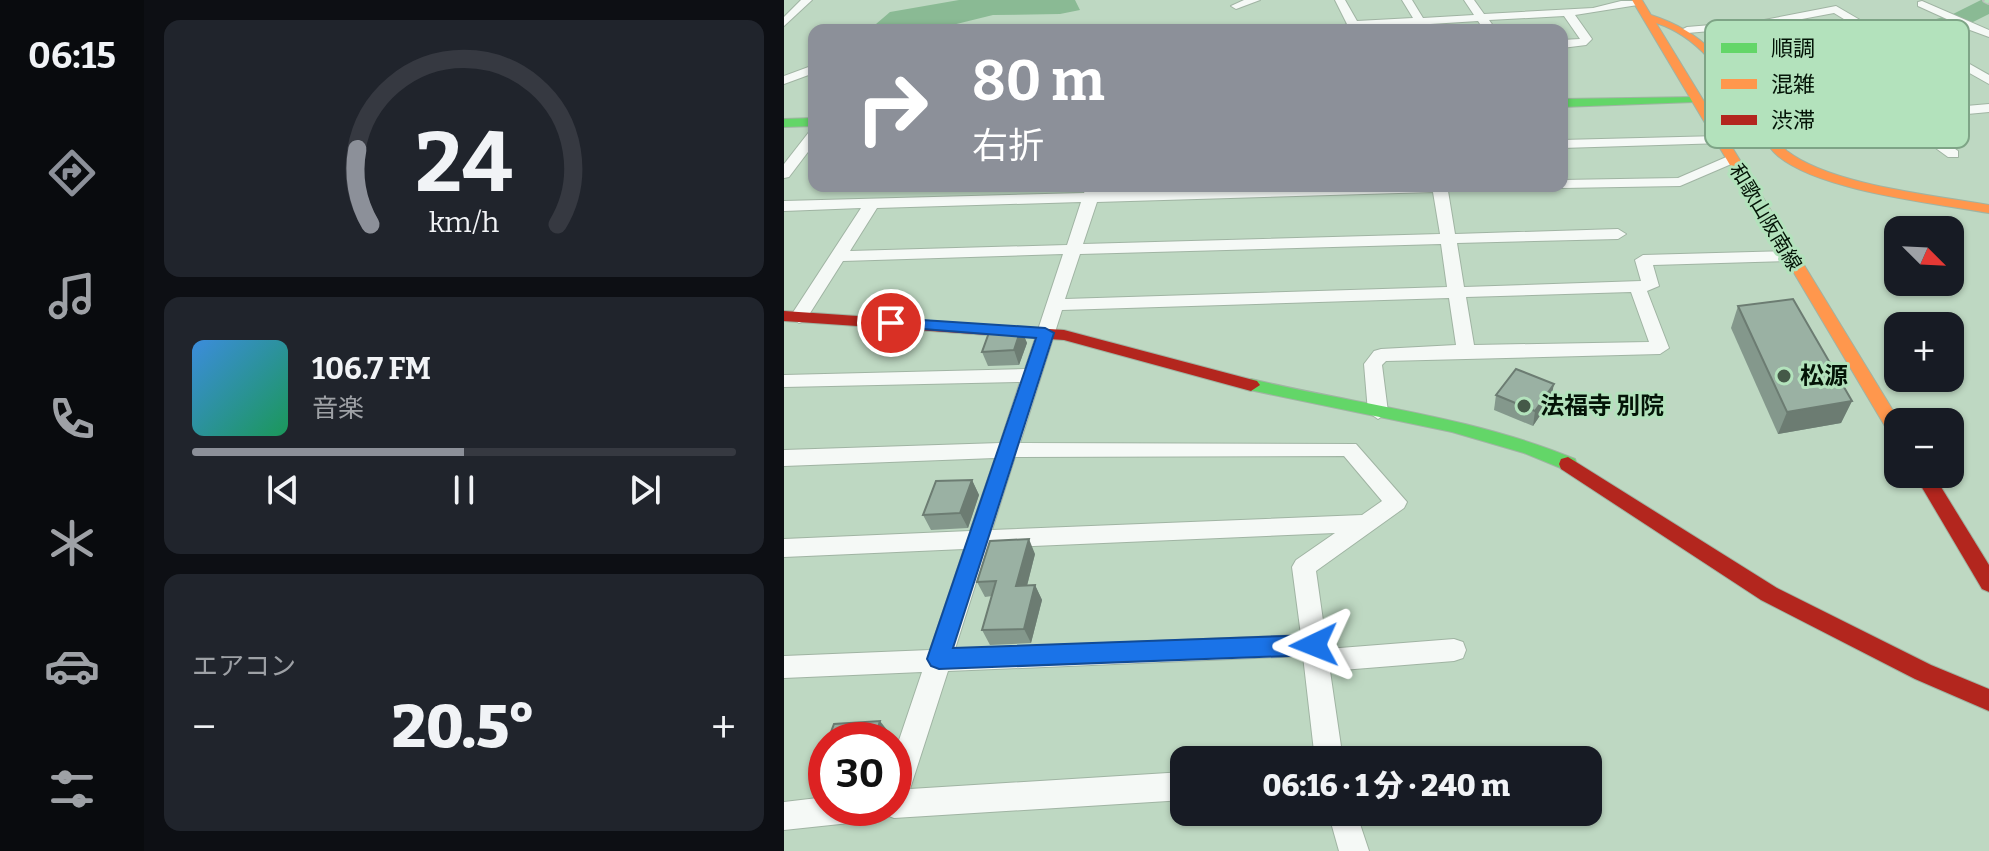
<!DOCTYPE html>
<html lang="ja">
<meta charset="utf-8">
<style>
:root{--surface:#171b24;--page:#20242c;--text:#f1f3f6;--muted:#9ea1a6;--line:#363941;--accent:#8c9099}
body{margin:0;font-family:Bitter,"Noto Sans JP",serif;background:var(--page);color:var(--text);height:100vh;display:flex;flex-direction:column;font-size:30px;white-space:nowrap}
*{box-sizing:border-box;margin:0}
p{font-size:26px;color:var(--muted)}
.icon{flex:none;width:44px;height:44px;fill:none;stroke:currentColor;stroke-width:2;stroke-linecap:round;stroke-linejoin:round}
.map{position:relative;flex:1;overflow:hidden}
.side{display:flex;flex-direction:column;gap:20px;padding:20px;background:#0d0f14;width:640px}
.side>*{flex:none}
.guide{position:absolute;left:24px;top:24px;width:760px;height:168px;border-radius:16px;box-shadow:0 2px 6px #0004;background:#8c9099;color:#fff;overflow:hidden}
.needle{width:52px;rotate:114deg}
.buttons{position:absolute;left:1100px;top:216px;display:grid;gap:16px}
.buttons a{display:grid;place-items:center;width:80px;height:80px;border-radius:16px;background:var(--surface);box-shadow:0 2px 6px #0004;font-size:40px}
.speed{position:absolute;left:24px;top:722px;display:flex;gap:16px;font-size:40px;font-weight:700;text-align:center}
.speed>*{display:grid;place-content:center;width:104px;height:104px;border-radius:50%;background:var(--surface);box-shadow:0 2px 6px #0004;line-height:1}
.speed .limit{border:12px solid #d22;background:#fff;color:#111}
.pin{position:absolute;display:grid;place-items:center;width:68px;height:68px;color:#fff;margin:-34px;border:4px solid #fff;border-radius:50%;box-shadow:0 2px 8px #0007}
.me{position:absolute;width:88px;margin:-44px;rotate:268deg;stroke-linejoin:round;filter:drop-shadow(0 0 6px #0008)}
.turn{display:flex;align-items:center;gap:28px;height:168px;padding:0 32px;font-size:36px}
.turn .icon{width:104px;height:104px;stroke-width:2.5}
.turn b{display:block;font-size:56px;line-height:68px}
.big{font-size:60px;font-weight:800;line-height:1.1}
.side .tile{flex:1;display:flex;flex-direction:column;justify-content:center;gap:12px;min-width:0;padding:0 28px;border-radius:16px;background:var(--page)}
.side .dial{align-items:center;gap:0}
.dial svg{height:208px;overflow:visible;fill:none;stroke:var(--line);stroke-width:7;stroke-linecap:round;text-anchor:middle}
.dial text{fill:var(--text);stroke:none}
.song{display:flex;align-items:center;gap:24px}
.cover{width:96px;height:96px;border-radius:12px;background:linear-gradient(135deg,hsl(210 70% 55%),hsl(150 70% 35%))}
.played{height:8px;border-radius:4px;background:linear-gradient(90deg,var(--accent) 50%,var(--line) 50%)}
.keys{display:flex;justify-content:space-around;direction:ltr}
.heat{display:flex;justify-content:space-between;align-items:center;font-size:44px;direction:ltr}
.trip{position:absolute;left:386px;top:746px;width:432px;height:80px;border-radius:16px;background:var(--surface);box-shadow:0 2px 6px #0004;font-weight:800;line-height:80px;text-align:center}
main{display:flex;flex:1;min-height:0}
.tabs{display:flex;flex-direction:column;width:144px;justify-content:space-around;align-items:center;background:#090b0e;color:var(--muted)}
.tabs .icon{width:56px;height:56px}
.tabs .selected{color:var(--accent)}
.tabs b{font-size:36px;color:var(--text)}
.map>svg:first-child{display:block}
.water{fill:#8aba94}
.lines{fill:none;stroke-linecap:round;stroke-linejoin:round}
.river{fill:#8aba94;fill-rule:evenodd}
.street-casing{stroke:#a0b4a3;stroke-width:2}
.fast-casing{stroke:#a0b4a3;stroke-width:2}
.slow-casing{stroke:#a0b4a3;stroke-width:2}
.jam-casing{stroke:#a0b4a3;stroke-width:2}
.street{fill:#f5f9f6;fill-rule:evenodd}
.fast{fill:#63d668;fill-rule:evenodd}
.slow{fill:#ff974d;fill-rule:evenodd}
.jam{fill:#b3261e;fill-rule:evenodd}
.rail-casing{stroke:#bbc1bb;stroke-width:6}
.rail{stroke:#b3e2bc;stroke-width:4;stroke-dasharray:11;stroke-linecap:butt}
.wall{fill:#84988c}
.shaded-wall{fill:#6c7c72}
.building{fill:#9ab1a3;stroke:#6c7c72;stroke-width:2}
.route{fill:#1a73e8;stroke:#114b97;stroke-width:2}
.poi-dot{fill:#455948;stroke:#b3e2bc;stroke-width:3}
.labels{text-anchor:middle;dominant-baseline:central;stroke-width:6;stroke-linejoin:round;paint-order:stroke}
.far-street-label{font-size:20px;fill:#041407;stroke:#b3e2bc}
.poi-label{font-size:24px;font-weight:bold;fill:#041407;stroke:#b3e2bc;text-anchor:start}
.key{fill:#b3e2bc;stroke:#7ea486;stroke-width:2}
.key-label{font-size:22px;fill:#041407}
</style>
<main>
<nav class="tabs">
<b>06:15</b>
<svg class="icon selected" aria-label="directions" viewBox="0 0 24 24"><path d="M12 3l9 9-9 9-9-9zM9 14v-3h6M13 9l2 2-2 2"/></svg>
<svg class="icon" aria-label="music" viewBox="0 0 24 24"><path d="M9 18V5l10-2v13"/><circle cx="6" cy="18" r="3"/><circle cx="16" cy="16" r="3"/></svg>
<svg class="icon" aria-label="phone" viewBox="0 0 24 24"><path d="M5 4h4l2 5-3 2q2 4 5 5l2-3 5 2v4C11 20 4 13 5 4z"/></svg>
<svg class="icon" aria-label="climate" viewBox="0 0 24 24"><path d="M12 3v18M4 7l16 10M4 17L20 7"/></svg>
<svg class="icon" aria-label="car" viewBox="0 0 24 24"><path d="M5 17H2v-5l4-1 3-4h7l3 4 3 1v5h-3M9 17h6M6 11h13"/><circle cx="7" cy="17" r="2"/><circle cx="17" cy="17" r="2"/></svg>
<svg class="icon" aria-label="filters" viewBox="0 0 24 24"><path d="M4 7h16M4 17h16"/><circle cx="9" cy="7" r="2"/><circle cx="15" cy="17" r="2"/></svg>
</nav>
<section class="side">
<div class="tile dial"><svg viewBox="0 0 100 80">
<path d="M14 69A42 42 0 1 1 86 69"/>
<path d="M14 69A42 42 0 0 1 9 40" stroke="#8c9099"/>
<text x="50" y="56" font-size="32" font-weight="700">24</text>
<text x="50" y="72" font-size="11">km/h</text>
</svg></div>
<div class="tile">
<div class="song"><i class="cover"></i><div><b>106.7 FM</b><p>音楽</p></div></div>
<div class="played"></div>
<div class="keys"><svg class="icon" aria-label="previous" viewBox="0 0 24 24"><path d="M18 5L8 12l10 7zM5 5v14"/></svg><svg class="icon" aria-label="pause" viewBox="0 0 24 24"><path d="M8 5v14M16 5v14"/></svg><svg class="icon" aria-label="next" viewBox="0 0 24 24"><path d="M6 5l10 7-10 7zM19 5v14"/></svg></div>
</div>
<div class="tile"><p>エアコン</p>
<div class="heat"><a>−</a><b class="big">20.5°</b><a>+</a></div>
</div>
</section>
<div class="map">
<svg width="1205" height="851" viewBox="0 0 1205 851">
<rect width="100%" height="100%" fill="#bed8c2"/>
<!-- water -->
<polygon class="water" points="175,0 291,0 296,10 276,14 209,15 148,30 85,30 106,12"/>
<g class="lines">
<!-- river -->
<path class="river" d="M1197,0H1205V14L1185,24L1073,58L1046,73L998,81L985,91L961,99L974,118C965,131 958,137 942,133L938,127L945,117L931,96L935,90L967,79L982,68L1031,61L1055,48L1169,14Z"/>
<defs>
<g id="street">
<polygon points="17,0 28,0 0,26 0,17"/>
<polygon points="460,0 476,0 452,9 447,6"/>
<polygon points="551,0 561,0 573,21 629,18 618,0 628,0 639,18 690,15 680,0 690,0 700,14 809,8 837,1 855,1 860,4 791,15 808,39 802,45 778,48 778,40 796,39 780,16 705,20 712,30 700,30 694,21 551,30 563,24"/>
<polygon points="1138,1 1205,30 1205,37 1186,30 1145,41 1205,75 1205,84 1134,44 1087,57 1159,108 1205,104 1205,112 1129,119 1174,151 1174,157 1164,157 1113,120 1074,118 975,129 975,123 980,122 1074,110 1144,110 1072,56 1176,25 1134,6 1134,2"/>
<polygon points="1052,6 1076,20 1076,24 1068,24 1050,13 975,27 903,33 897,30 903,27 975,21"/>
<polygon points="265,26 270,30 247,30 249,28"/>
<polygon points="1003,38 1028,38 1034,42 1028,46 1005,46 984,57 933,64 927,60 933,56 981,50"/>
<polygon points="30,65 30,73 0,84 0,76"/>
<polygon points="30,131 30,144 5,177 0,178 0,164 25,132"/>
<polygon points="935,136 942,140 940,143 778,148 778,140"/>
<polygon points="947,155 954,159 952,162 896,186 778,188 772,186 778,186 778,180 894,178"/>
<path d="M303,186H317L315,192L538,186H700L693,190L664,191L671,234L834,229L842,234L834,239L673,243L680,287L857,281L851,260L859,255L1006,251L1014,256L1006,261L869,265L875,286L863,291L885,348L876,354L602,361L598,365L604,412L594,419L584,412L580,364L590,351L597,349L672,345L665,298L278,310L236,443L572,444L623,502L620,508L532,571L543,649L670,639L679,642L682,650L679,658L670,661L546,671L559,760H531L519,656L164,671L126,789L400,772V800L110,818L100,814L98,808H110V755L138,672L0,678V656L146,650L180,549L0,557V539L186,531L211,458L0,466V450L216,443L236,382L0,387V375L241,369L279,254L59,261L21,321L15,323L6,317L77,208L0,211V201L300,193ZM649,192L656,234L299,244L313,202ZM297,202L283,245L66,251L93,208ZM657,244L663,287L281,299L296,254ZM847,292L865,342L690,345L682,297ZM560,456L598,501L578,515L208,530L231,457ZM551,533L512,560L508,567L517,635L171,649L203,548Z"/>
<polygon points="42,797 42,808 89,808 85,818 75,822 0,830 0,802"/>
<polygon points="544,812 572,812 585,851 555,851"/>
</g>
<g id="fast">
<polygon points="914,97 914,101 910,102 778,107 778,99"/>
<polygon points="30,118 30,126 0,127 0,119"/>
<path d="M467,379C576,405 687,416 791,459L793,464L791,469L784,471L740,453L668,432L461,389L458,385L461,381Z"/>
</g>
<path id="slow" d="M848,0H858L867,15C923,33 943,65 974,111C983,124 991,141 1003,151C1047,185 1149,195 1205,205V213C1149,203 1036,191 994,156C984,148 979,136 972,126C945,85 922,39 872,23L1116,422H1114V439L1108,438Z"/>
<g id="jam">
<polygon points="0,311 280,330 473,381 476,385 467,391 280,340 0,321"/>
<polygon points="784,457 993,588 1147,665 1205,689 1205,711 1131,679 977,600 777,469 775,464 777,459"/>
<polygon points="1130,474 1149,474 1205,565 1205,592 1198,589"/>
</g>
</defs>
<!-- street casing -->
<use href="#street" class="street-casing"/>
<!-- fast casing -->
<use href="#fast" class="fast-casing"/>
<!-- slow casing -->
<use href="#slow" class="slow-casing"/>
<!-- jam casing -->
<use href="#jam" class="jam-casing"/>
<!-- street -->
<use href="#street" class="street"/>
<!-- fast -->
<use href="#fast" class="fast"/>
<!-- slow -->
<use href="#slow" class="slow"/>
<!-- jam -->
<use href="#jam" class="jam"/>
<defs>
<polyline id="rail" points="1201,0 1205,2"/>
</defs>
<!-- rail casing -->
<use href="#rail" class="rail-casing"/>
<!-- rail -->
<use href="#rail" class="rail"/>
</g>
<!-- wall -->
<g class="wall">
<polygon points="954,306 1068,401 1057,423 994,434 947,328"/>
<polygon points="237,329 243,343 235,365 204,366 198,352"/>
<polygon points="712,395 767,399 749,426 710,410"/>
<polygon points="188,480 195,495 184,528 147,530 139,515"/>
<polygon points="251,554 243,586 251,585 258,600 247,643 206,645 198,630 208,596 201,597 193,582"/>
<polygon points="42,745 42,794 41,794 28,781"/>
</g>
<!-- shaded-wall -->
<g class="shaded-wall">
<polygon points="237,329 243,343 235,365 230,350"/>
<polygon points="770,384 767,399 749,426 751,411"/>
<polygon points="1068,401 1057,423 994,434 1003,412"/>
<polygon points="188,480 195,495 184,528 176,513"/>
<polygon points="245,539 251,554 239,601 232,586"/>
<polygon points="251,585 258,600 247,643 240,629"/>
<polygon points="96,721 107,735 105,740 90,740"/>
</g>
<!-- building -->
<g class="building">
<polygon points="1009,299 1068,401 1003,412 954,306"/>
<polygon points="207,327 237,329 230,350 198,352"/>
<polygon points="732,369 770,384 751,411 712,395"/>
<polygon points="188,480 176,513 139,515 152,481"/>
<polygon points="245,539 232,586 251,585 240,629 198,630 212,581 193,582 206,541"/>
<polygon points="96,721 90,740 44,740 50,724"/>
<polygon points="42,745 42,780 28,781"/>
</g>
<!-- route -->
<polygon class="route" points="107,318 261,328 270,333 169,648 530,635 538,638 542,645 538,652 530,655 155,669 147,666 143,659 252,338 101,326 101,319"/>
<!-- markers -->
<g class="poi-dot">
<circle cx="1000" cy="376" r="8"/>
<circle cx="740" cy="406" r="8"/>
</g>
<g class="labels">
<!-- far-street labels -->
<g class="far-street-label">
<text transform="translate(982 217) rotate(59)">和歌山阪南線</text>
</g>
<!-- poi labels -->
<g class="poi-label">
<text x="1016" y="376">松源</text>
<text x="756" y="406">法福寺 別院</text>
</g>
</g>
<!-- legend -->
<rect x="921" y="20" width="264" height="128" rx="12" class="key"/>
<rect x="937" y="43" width="36" height="10" fill="#63d668"/>
<rect x="937" y="79" width="36" height="10" fill="#ff974d"/>
<rect x="937" y="115" width="36" height="10" fill="#b3261e"/>
<g class="key-label">
<text x="987" y="56">順調</text>
<text x="987" y="92">混雑</text>
<text x="987" y="128">渋滞</text>
</g>
</svg>
<div class="buttons">
<a><svg class="needle" viewBox="-14 -14 28 28"><path d="M0-13l5 13h-10z" fill="#e53935"/><path d="M0 13l5-13h-10z" fill="#9ea1a6"/></svg></a>
<a>+</a>
<a>−</a>
</div>
<div class="speed"><div class="limit">30</div></div>
<div class="pin" style="left:107px;top:323px;background:#d93025"><svg class="icon" aria-label="arrive" viewBox="0 0 24 24"><path d="M6 21V4h12l-3 4 3 4H6"/></svg></div>
<svg class="me" style="left:530px;top:645px" viewBox="-20 -20 40 40"><path d="M0-17L14 15 0 8-14 15z" fill="#1a73e8" stroke="#fff" stroke-width="4"/></svg>
<div class="trip">06:16 · 1 分 · 240 m</div>
<div class="guide">
<div class="turn"><svg class="icon" aria-label="right" viewBox="0 0 24 24"><path d="M7 20v-9h11M14 6l5 5-5 5"/></svg><div><b>80 m</b>右折</div></div>
</div>
</div>
</main>
